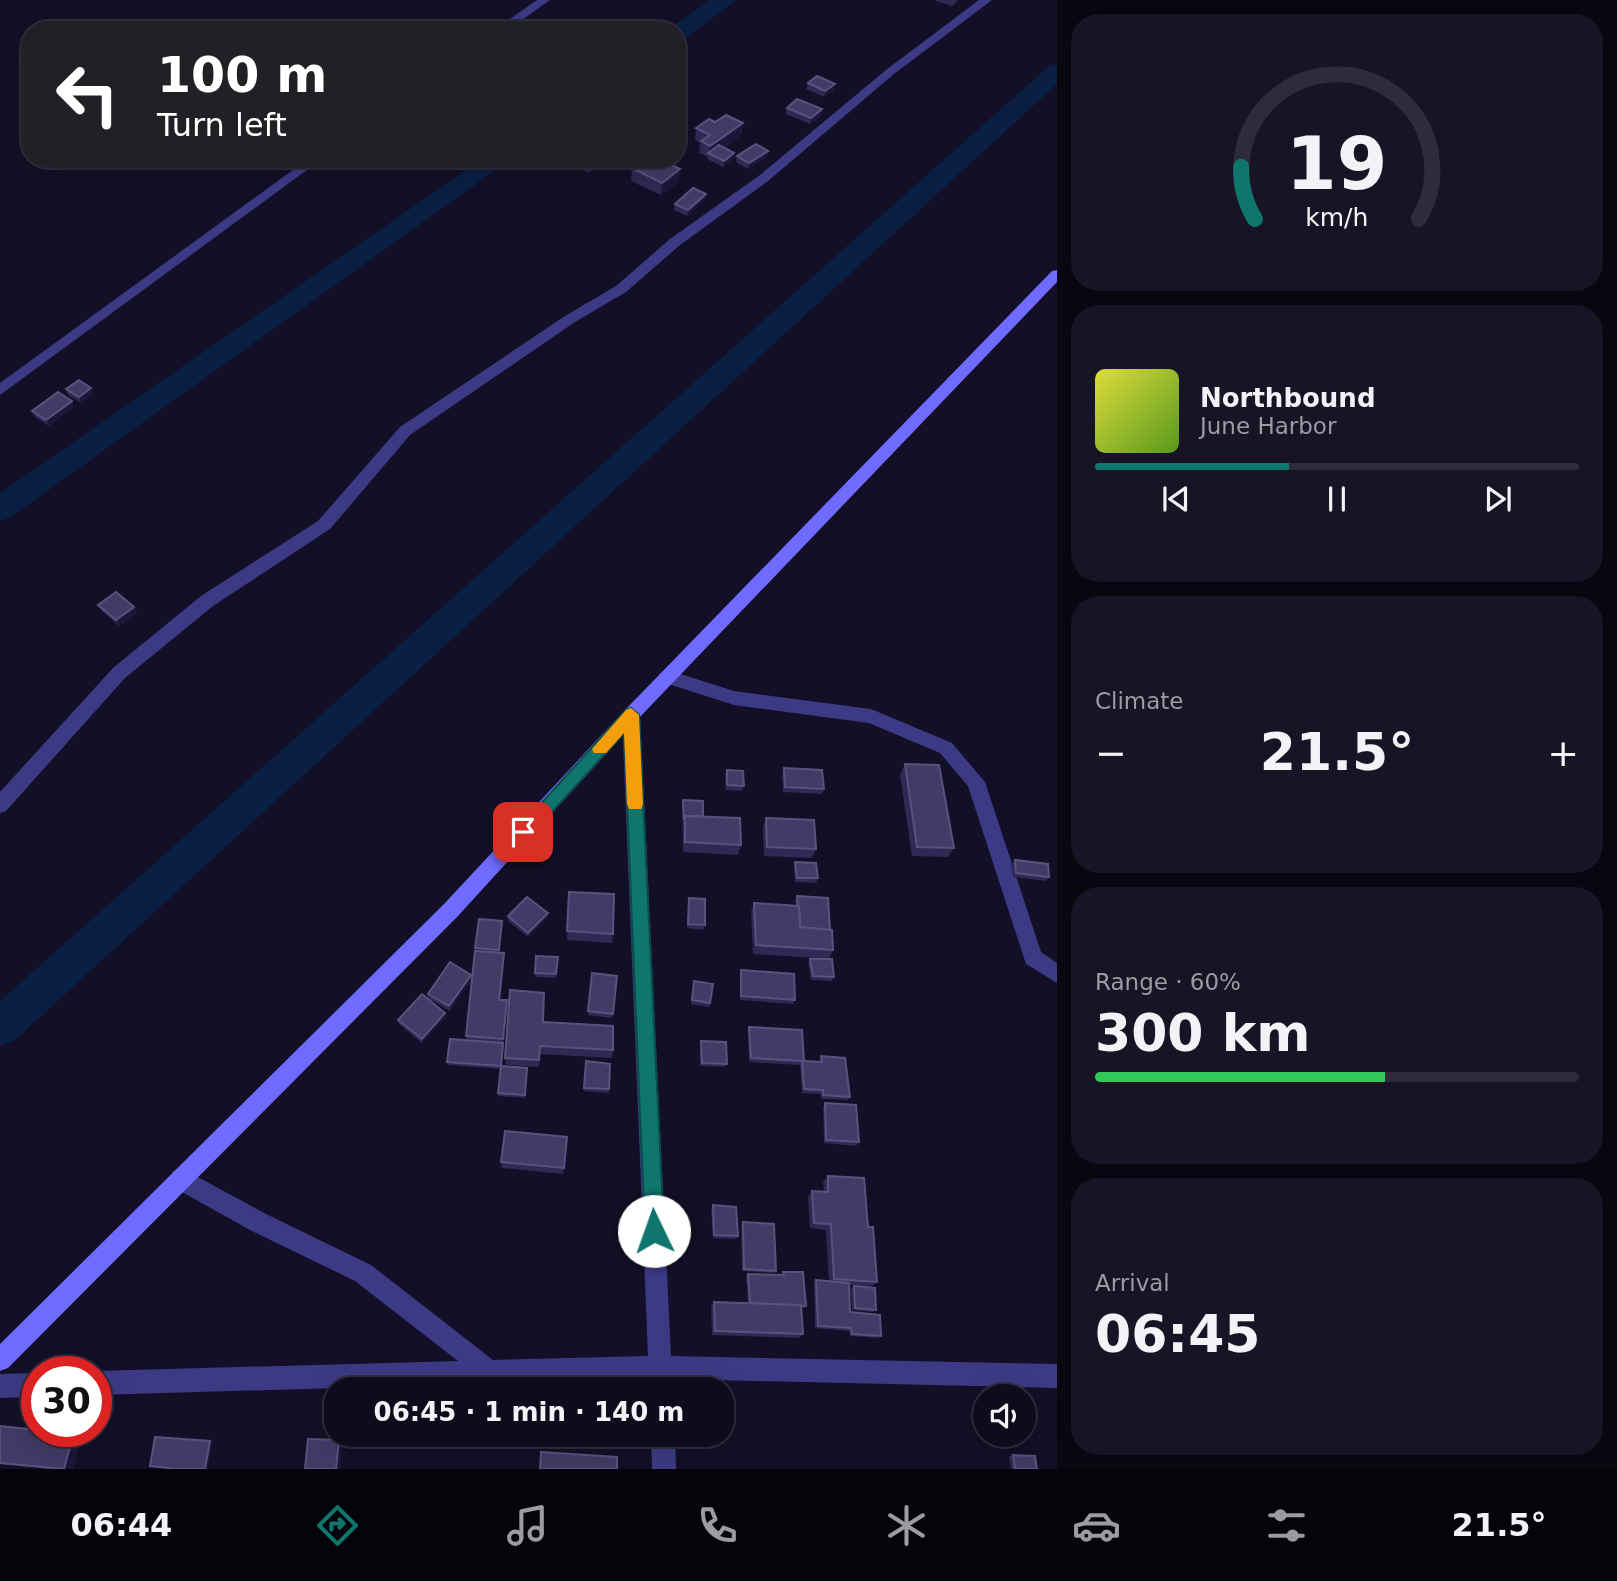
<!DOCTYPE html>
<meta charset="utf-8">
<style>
:root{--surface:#0e0b1c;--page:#171425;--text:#f1f3f6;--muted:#9b9ba3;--line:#2e2b3b;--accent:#0f766e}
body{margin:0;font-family:"DejaVu Sans",sans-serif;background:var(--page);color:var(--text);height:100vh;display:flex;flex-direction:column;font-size:26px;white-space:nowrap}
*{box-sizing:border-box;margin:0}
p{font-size:23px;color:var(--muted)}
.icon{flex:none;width:38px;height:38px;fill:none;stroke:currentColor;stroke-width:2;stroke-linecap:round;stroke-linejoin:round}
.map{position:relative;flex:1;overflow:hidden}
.drawer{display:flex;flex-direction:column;gap:14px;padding:14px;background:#08060f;width:560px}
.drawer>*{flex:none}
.hud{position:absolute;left:21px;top:21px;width:665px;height:147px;border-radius:28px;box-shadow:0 7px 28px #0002,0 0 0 2px var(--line);background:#202124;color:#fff;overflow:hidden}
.tools{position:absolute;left:973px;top:1384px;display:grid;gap:14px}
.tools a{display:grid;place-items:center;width:63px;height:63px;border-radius:50%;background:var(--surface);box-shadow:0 7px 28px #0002,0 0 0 2px var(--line);font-size:35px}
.speed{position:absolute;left:21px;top:1356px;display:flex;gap:14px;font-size:35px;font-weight:700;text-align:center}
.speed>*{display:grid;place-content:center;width:91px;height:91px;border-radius:50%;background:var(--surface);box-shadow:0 7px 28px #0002,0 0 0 2px var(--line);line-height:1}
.speed .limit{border:10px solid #d22;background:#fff;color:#111}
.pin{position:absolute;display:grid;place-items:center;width:60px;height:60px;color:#fff;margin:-30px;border-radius:14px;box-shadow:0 4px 10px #0006}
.me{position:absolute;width:77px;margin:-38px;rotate:357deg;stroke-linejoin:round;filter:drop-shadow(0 0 5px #0008)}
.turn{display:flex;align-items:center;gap:24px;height:147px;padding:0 21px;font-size:32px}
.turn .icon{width:91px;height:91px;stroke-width:2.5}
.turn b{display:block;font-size:49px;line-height:60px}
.big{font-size:52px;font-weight:700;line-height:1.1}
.drawer .card{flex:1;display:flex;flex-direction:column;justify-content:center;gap:10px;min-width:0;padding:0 24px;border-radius:28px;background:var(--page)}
.drawer .dial{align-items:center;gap:0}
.dial svg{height:182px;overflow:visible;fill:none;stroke:var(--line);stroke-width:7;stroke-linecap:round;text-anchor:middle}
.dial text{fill:var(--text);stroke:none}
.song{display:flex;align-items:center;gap:21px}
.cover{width:84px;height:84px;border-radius:10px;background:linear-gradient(135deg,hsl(60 70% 55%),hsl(90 70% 35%))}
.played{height:7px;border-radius:4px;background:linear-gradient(90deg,var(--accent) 40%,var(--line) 40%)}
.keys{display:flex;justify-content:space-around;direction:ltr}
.heat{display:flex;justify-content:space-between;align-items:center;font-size:38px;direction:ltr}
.charge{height:10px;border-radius:5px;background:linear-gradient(90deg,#34c759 60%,var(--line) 0)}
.trip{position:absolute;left:324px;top:1377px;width:410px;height:70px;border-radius:28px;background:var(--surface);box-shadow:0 7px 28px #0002,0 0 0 2px var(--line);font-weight:700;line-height:70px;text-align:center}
.tab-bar{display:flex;height:112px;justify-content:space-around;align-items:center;background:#06040b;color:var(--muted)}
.tab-bar .icon{width:49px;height:49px}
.tab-bar .active{color:var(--accent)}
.tab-bar b{font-size:32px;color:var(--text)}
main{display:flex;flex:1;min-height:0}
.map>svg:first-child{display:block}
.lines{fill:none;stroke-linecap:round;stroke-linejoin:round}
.canal{fill:#0a1f44;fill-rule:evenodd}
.street{fill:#3d3a85;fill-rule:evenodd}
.secondary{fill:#6f6bff;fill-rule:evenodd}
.wall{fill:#312854}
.shaded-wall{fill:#1d163a}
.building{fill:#433a66;stroke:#5a527e;stroke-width:2}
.route{fill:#0f766e;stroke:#0a4d48;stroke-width:2}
.slow{fill:#f59e0b}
</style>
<main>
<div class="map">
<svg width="1057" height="1469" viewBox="0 0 1057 1469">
<rect width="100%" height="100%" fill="#130f26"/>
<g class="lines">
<!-- canal -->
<g class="canal">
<polygon points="710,0 736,0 685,39 677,41 677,30 669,29"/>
<polygon points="1057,64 1057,84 14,1041 0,1046 0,1001 1049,66"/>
<polygon points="482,159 511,159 11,517 0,521 0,493"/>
</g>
<!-- street -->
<g class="street">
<polygon points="537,0 550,0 508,30 494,30"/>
<polygon points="979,0 992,0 894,74 768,181 680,245 626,292 575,322 410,435 330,529 213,606 125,678 6,811 0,813 0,792 113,668 201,596 318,521 400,427 565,316 616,286 670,239 760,175 886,70"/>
<polygon points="308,159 322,159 0,395 0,383"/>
<polygon points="668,670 734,691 871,709 952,743 985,782 1041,952 1057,963 1057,983 1026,964 968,786 940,753 869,723 734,705 662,682 659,677 662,672"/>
<polygon points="631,708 637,710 640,715 671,1356 1057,1364 1057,1388 672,1379 673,1390 649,1390 649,1379 96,1395 96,1371 458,1361 355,1281 250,1230 173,1187 170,1179 173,1171 181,1168 266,1214 371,1265 493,1360 648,1356 622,715 625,710"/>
<polygon points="37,1373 37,1397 0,1398 0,1374"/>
<polygon points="651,1435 675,1435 676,1469 652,1469"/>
</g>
<!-- secondary -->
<polygon class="secondary" points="1057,270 1057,282 637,720 458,916 8,1368 0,1371 0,1344 444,904 625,710 1052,271"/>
</g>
<!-- wall -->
<g class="wall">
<polygon points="936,0 958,0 952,6 936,1"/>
<polygon points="808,83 834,90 824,97 806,89"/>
<polygon points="787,108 822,109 821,116 810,124 786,114"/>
<polygon points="715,122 743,123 741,135 724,148 734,153 733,159 723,167 707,159 708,157 699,153 700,143 695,140 696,128"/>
<polygon points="768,151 767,157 748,169 736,162 737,156"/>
<polygon points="573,159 605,159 589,173 572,165"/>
<polygon points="632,168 680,169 678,182 661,195 631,181"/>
<polygon points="706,194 705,200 687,216 674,210 675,204"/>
<polygon points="66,389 94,394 81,403 68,395"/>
<polygon points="74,407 49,426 35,417 32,411"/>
<polygon points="98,605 134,607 137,613 119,626 101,610"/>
<polygon points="905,764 954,848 948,857 912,856 900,775"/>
<polygon points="784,768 824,789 822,794 783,792 782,773"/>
<polygon points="727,770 744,786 742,791 726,790 725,775"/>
<polygon points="683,800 741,845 738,855 683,852 682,806"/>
<polygon points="766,818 816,849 812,858 764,856 763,828"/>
<polygon points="1015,860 1049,877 1046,881 1013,877 1011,864"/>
<polygon points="795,862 818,878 816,883 795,882 794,867"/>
<polygon points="569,892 613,934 612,943 567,940"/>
<polygon points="797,896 830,930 833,950 829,959 753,954 751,912 754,903 796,906 795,901"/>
<polygon points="689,898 705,925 703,930 687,928"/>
<polygon points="508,916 547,918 528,937 508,921"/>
<polygon points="502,921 499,953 504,953 504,962 500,1000 507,1008 502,1066 527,1068 525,1098 498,1096 501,1069 448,1065 447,1062 466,1040 466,1036 475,948"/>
<polygon points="536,956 558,957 556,978 535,977"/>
<polygon points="810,959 834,977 832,981 811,980 808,963"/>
<polygon points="741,970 795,1000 793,1004 740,1000 740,974"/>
<polygon points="592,973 617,976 612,1018 588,1015"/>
<polygon points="471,975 472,979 450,1011 428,998 428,994"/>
<polygon points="694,981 710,1003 709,1007 691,1004"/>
<polygon points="445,1013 446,1017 422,1043 399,1024 398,1020"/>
<polygon points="543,1022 613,1050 612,1058 540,1054 539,1067 506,1065 505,1058"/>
<polygon points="749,1027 804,1061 819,1062 821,1056 850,1097 848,1100 821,1099 821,1094 802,1093 800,1065 749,1062 748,1031"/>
<polygon points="701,1041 727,1064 725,1067 700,1066 700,1045"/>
<polygon points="586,1061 609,1089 609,1093 584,1091"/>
<polygon points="825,1103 859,1142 856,1146 824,1143 823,1107"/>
<polygon points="567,1137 563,1174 502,1168 501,1162"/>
<polygon points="828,1176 868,1227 877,1282 872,1286 849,1285 850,1312 881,1336 878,1338 850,1336 849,1331 815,1328 814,1283 816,1280 829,1281 826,1230 810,1228 808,1197 812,1191 824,1192 823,1182"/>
<polygon points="713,1205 738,1236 736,1239 713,1238 711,1208"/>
<polygon points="743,1222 776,1271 774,1273 742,1271 741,1225"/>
<polygon points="783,1272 806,1306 804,1308 801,1308 803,1334 799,1338 712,1335 711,1306 714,1302 748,1303 746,1276 748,1274 781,1275"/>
<polygon points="854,1286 876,1310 873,1312 852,1310 851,1288"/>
<polygon points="0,1426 81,1437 73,1469 49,1469 0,1464"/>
<polygon points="540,1435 611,1446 610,1449 540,1448"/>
<polygon points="1013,1455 1037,1469 1011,1469 1009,1456"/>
</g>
<!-- shaded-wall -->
<g class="shaded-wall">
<polygon points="835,84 834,90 824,97 825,91"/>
<polygon points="822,109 821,116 810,124 811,118"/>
<polygon points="743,123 741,135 713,155 709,153 710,146"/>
<polygon points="768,151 767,157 748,169 749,163"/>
<polygon points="734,153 733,159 723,167 724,161"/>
<polygon points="598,159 605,159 605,160 589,173 589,166"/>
<polygon points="680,169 678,182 661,195 662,183"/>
<polygon points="706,194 705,200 687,216 688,210"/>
<polygon points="91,388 94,394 81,403 79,397"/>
<polygon points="72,401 74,407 49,426 46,420"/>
<polygon points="134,607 137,613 119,626 116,620"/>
<polygon points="548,913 547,918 528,937 528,933"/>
<polygon points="504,953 504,962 500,1008 499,1000"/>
<polygon points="471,975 472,979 450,1011 449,1006"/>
<polygon points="507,1000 507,1008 502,1069 503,1039"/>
<polygon points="445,1013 446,1017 422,1043 422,1039"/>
<polygon points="73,1435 81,1437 73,1469 64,1469"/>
<polygon points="339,1440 342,1442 340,1469 336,1469"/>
<polygon points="210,1441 212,1442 208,1469 205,1469"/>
</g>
<!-- building -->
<g class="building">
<polygon points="817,76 835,84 825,91 808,83"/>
<polygon points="797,99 822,109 811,118 787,108"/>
<polygon points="726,115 743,123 710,146 701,141 710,135 696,128 709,119 715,122"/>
<polygon points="756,144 768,151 749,163 737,156"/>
<polygon points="719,145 734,153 724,161 708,153"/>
<polygon points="574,159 598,159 589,166"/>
<polygon points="644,159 659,159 680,169 662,183 632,168"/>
<polygon points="693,188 706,194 688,210 675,204"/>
<polygon points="79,380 91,388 79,397 66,389"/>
<polygon points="58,392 72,401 46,420 32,411"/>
<polygon points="116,592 134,607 116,620 98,605"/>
<polygon points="905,764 939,765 954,848 917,847"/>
<polygon points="784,768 822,770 824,789 785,787"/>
<polygon points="727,770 743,771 744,786 727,785"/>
<polygon points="683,800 703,801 703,816 685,816 684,820"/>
<polygon points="685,816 740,818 741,845 685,842"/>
<polygon points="766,818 814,820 816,849 767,847"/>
<polygon points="1015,860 1048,864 1049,877 1016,873"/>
<polygon points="795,862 816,863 818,878 797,878"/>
<polygon points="569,892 614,894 613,934 567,931"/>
<polygon points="797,896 828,898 830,930 800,927 799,906 798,906"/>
<polygon points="527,897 548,913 528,933 508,916"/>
<polygon points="689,898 705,899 705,925 688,924"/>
<polygon points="754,903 799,906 800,927 832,930 833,950 756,945"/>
<polygon points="479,919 502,921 499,950 475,948"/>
<polygon points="475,951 504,953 499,1000 507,1000 503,1039 466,1036"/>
<polygon points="536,956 558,957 556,974 535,973"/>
<polygon points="810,959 832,959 834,977 813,976"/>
<polygon points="450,962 471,975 449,1006 428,994"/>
<polygon points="741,970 794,974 795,1000 741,996"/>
<polygon points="592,973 617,976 613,1014 588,1011"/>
<polygon points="694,981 713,984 710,1003 692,1000"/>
<polygon points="510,990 544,993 543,1022 613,1026 613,1050 540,1046 539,1060 505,1058"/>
<polygon points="422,994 445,1013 422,1039 398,1020"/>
<polygon points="749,1027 802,1030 804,1061 822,1062 821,1056 845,1058 850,1097 823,1095 823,1090 804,1089 802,1061 751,1058"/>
<polygon points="450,1039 503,1043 501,1066 447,1062"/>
<polygon points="701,1041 726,1042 727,1064 702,1063"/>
<polygon points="586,1061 610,1064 609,1089 584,1088"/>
<polygon points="501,1066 527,1068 525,1095 498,1093"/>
<polygon points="825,1103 856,1105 859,1142 826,1140"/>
<polygon points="505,1131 567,1137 564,1168 501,1162"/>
<polygon points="828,1176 864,1178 868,1227 873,1227 877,1282 834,1279 831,1224 814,1223 812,1191 828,1192"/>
<polygon points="713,1205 736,1207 738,1236 714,1235"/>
<polygon points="743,1222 774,1224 776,1271 744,1269"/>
<polygon points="783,1272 803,1272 806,1306 750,1303 748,1274 784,1275"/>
<polygon points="816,1280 849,1283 850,1312 880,1315 881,1336 852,1334 851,1328 818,1326"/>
<polygon points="854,1286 875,1288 876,1310 855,1308"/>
<polygon points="714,1302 801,1305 803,1334 715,1331"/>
<polygon points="0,1426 37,1430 37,1432 73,1435 64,1469 0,1463"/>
<rect x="540" y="1435" width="71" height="11"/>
<polygon points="155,1437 210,1441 205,1469 169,1469 169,1468 150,1466"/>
<polygon points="308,1439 339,1440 336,1469 305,1469"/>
<polygon points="541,1452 617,1457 617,1469 540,1469"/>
<polygon points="1013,1455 1035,1456 1037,1469 1015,1469"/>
</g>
<!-- route -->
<polygon class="route" points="631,708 639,715 664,1231 662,1238 654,1241 647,1238 645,1231 624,733 529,837 523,839 517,837 515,832 626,710"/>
<!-- slow -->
<polygon class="slow" points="631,708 639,715 643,804 641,809 629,809 627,804 624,733 606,753 594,753 592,749 626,710"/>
</svg>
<div class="tools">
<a><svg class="icon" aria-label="sound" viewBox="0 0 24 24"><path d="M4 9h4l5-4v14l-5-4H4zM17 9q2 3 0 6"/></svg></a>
</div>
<div class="speed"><div class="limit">30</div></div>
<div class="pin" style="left:523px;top:832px;background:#d93025"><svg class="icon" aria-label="arrive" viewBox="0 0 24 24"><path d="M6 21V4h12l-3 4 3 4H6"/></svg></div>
<svg class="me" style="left:654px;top:1231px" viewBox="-20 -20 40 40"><circle r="19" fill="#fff"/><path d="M0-13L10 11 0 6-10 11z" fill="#0f766e"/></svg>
<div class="trip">06:45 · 1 min · 140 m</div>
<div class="hud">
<div class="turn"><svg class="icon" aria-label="left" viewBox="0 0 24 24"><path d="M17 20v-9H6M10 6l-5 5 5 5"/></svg><div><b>100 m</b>Turn left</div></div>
</div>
</div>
<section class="drawer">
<div class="card dial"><svg viewBox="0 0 100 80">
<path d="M14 69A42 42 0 1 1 86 69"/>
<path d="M14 69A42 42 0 0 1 8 46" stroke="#0f766e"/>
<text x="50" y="56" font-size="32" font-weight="700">19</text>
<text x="50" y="72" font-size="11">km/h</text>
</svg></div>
<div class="card">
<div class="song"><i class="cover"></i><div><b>Northbound</b><p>June Harbor</p></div></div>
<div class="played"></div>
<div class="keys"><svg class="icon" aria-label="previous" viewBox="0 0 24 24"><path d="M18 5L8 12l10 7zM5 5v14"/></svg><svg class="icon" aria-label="pause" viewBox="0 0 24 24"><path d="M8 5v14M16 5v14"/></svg><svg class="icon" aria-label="next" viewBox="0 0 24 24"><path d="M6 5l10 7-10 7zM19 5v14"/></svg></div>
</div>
<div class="card"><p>Climate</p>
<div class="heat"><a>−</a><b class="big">21.5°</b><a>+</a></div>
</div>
<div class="card"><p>Range · 60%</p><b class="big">300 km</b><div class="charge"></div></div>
<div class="card"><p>Arrival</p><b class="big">06:45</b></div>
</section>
</main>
<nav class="tab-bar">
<b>06:44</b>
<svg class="icon active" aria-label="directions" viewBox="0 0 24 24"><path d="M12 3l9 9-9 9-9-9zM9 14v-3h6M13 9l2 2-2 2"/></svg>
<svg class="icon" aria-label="music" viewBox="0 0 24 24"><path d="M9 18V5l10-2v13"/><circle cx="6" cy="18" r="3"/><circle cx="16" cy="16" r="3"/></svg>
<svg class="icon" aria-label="phone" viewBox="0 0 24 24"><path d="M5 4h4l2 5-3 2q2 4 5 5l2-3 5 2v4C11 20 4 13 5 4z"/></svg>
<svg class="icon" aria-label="climate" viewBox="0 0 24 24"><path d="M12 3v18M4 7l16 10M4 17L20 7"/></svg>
<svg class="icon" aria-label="car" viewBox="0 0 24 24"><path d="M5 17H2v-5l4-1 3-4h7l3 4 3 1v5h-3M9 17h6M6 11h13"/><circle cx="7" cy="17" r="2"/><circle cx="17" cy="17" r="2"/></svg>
<svg class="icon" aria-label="filters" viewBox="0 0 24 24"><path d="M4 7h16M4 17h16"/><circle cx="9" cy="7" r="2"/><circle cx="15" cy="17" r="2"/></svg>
<b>21.5°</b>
</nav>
